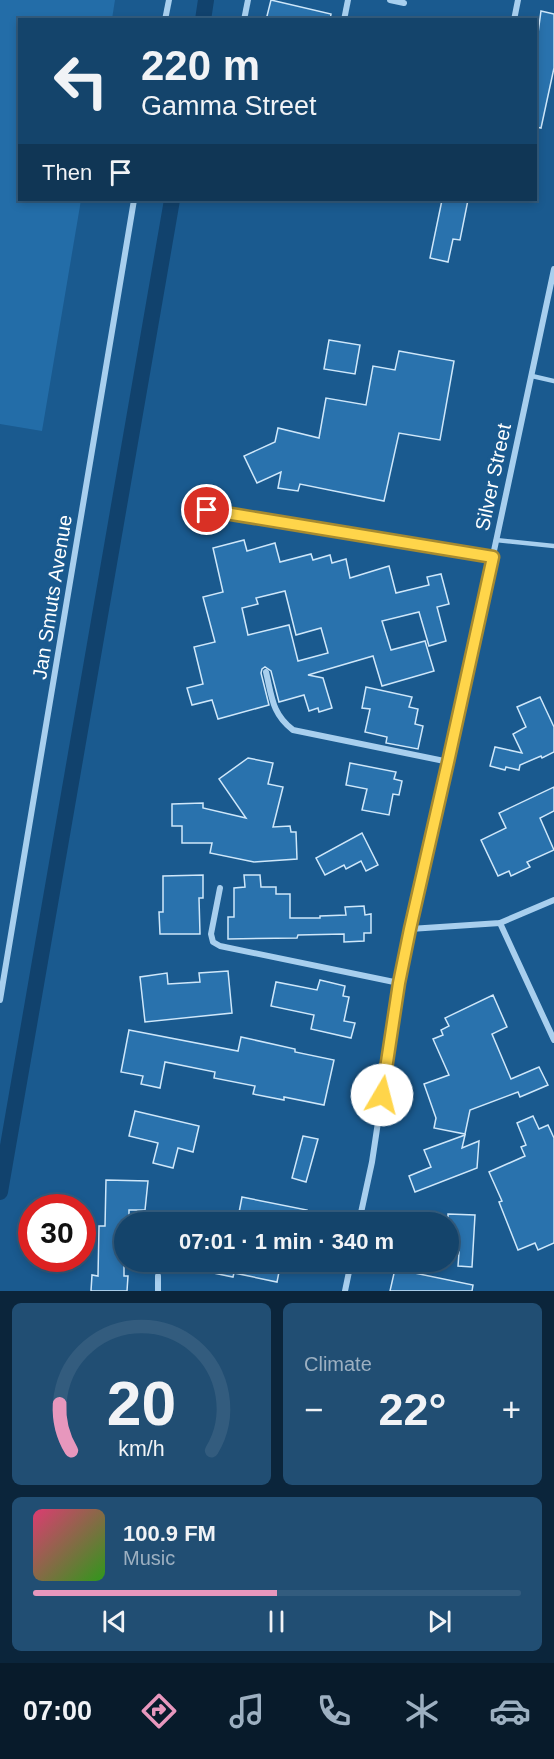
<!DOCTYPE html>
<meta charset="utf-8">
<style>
:root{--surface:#14446b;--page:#214e73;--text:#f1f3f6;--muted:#9db0c1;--line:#335c7e;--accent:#e797bd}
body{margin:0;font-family:Arial,sans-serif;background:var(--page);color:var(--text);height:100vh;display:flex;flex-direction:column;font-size:22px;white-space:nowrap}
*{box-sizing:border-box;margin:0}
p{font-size:20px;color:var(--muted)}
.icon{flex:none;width:33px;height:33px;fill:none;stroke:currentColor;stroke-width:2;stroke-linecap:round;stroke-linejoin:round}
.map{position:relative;height:1291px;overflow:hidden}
.details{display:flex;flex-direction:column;gap:12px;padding:12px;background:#0b253b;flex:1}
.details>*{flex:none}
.hud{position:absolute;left:18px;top:18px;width:519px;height:183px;border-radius:0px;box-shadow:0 3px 9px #0003,0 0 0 2px var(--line);background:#14446b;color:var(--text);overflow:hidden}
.speed{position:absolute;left:18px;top:1194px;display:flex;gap:12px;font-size:30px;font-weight:700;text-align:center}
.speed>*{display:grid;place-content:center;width:78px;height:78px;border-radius:50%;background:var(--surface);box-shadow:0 3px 9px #0003,0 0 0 2px var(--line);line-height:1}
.speed .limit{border:9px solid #d22;background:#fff;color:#111}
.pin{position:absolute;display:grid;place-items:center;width:51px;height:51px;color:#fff;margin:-26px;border:3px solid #fff;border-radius:50%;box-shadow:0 2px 6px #0007}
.me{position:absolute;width:66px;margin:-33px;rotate:8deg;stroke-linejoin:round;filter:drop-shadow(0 0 4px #0008)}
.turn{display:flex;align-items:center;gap:21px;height:126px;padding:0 24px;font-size:27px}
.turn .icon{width:78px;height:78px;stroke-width:2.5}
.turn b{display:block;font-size:42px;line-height:51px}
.then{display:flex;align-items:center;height:57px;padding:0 24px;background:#0003;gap:12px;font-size:22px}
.big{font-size:45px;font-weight:700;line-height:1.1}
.details .card{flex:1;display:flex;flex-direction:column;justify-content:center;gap:9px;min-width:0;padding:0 21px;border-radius:9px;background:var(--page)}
.details .dial{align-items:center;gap:0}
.dial svg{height:156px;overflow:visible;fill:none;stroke:var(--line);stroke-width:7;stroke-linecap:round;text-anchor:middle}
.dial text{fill:var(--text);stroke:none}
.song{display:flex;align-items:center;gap:18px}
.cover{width:72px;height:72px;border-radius:9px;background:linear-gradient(135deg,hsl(340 70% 55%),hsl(110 70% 35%))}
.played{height:6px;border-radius:3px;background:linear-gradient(90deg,var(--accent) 50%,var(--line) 50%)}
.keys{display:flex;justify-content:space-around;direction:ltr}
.heat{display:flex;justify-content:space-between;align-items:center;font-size:33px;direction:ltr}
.details .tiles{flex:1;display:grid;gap:12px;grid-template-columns:1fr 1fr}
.card:last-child{grid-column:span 2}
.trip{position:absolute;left:114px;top:1212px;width:345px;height:60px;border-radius:30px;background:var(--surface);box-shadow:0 3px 9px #0003,0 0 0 2px var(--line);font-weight:700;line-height:60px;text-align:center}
.tabs{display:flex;height:96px;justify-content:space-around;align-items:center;background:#081b2b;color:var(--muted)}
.tabs .icon{width:42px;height:42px}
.tabs .active{color:var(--accent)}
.tabs b{font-size:27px;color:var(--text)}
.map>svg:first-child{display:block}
.green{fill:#236da8}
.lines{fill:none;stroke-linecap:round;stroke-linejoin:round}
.canal{stroke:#11426d;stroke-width:16}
.building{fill:#2972ad;stroke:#cee7fa;stroke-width:1.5;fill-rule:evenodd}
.lane{stroke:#a8cfee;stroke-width:4.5}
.street{stroke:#a8cfee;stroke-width:6}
.route-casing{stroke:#a68a30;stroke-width:15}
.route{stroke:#ffd54a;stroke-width:10}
.labels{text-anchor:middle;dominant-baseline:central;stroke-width:6;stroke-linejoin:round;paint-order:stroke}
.street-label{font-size:20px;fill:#fff;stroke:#1a5a8f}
</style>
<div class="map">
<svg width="554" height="1291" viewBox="0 0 554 1291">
<rect width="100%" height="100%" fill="#1a5a8f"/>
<!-- green -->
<polygon class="green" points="0,0 115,0 112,19 20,20 20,200 81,200 42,431 0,424"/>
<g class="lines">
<!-- canal -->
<g class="canal">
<polyline points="203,20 206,0"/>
<polyline points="0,1192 172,200"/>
</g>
</g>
<!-- building -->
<g class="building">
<polygon points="271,0 331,14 330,20 266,20"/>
<polygon points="541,11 554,14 554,68 541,128 536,127 536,48"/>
<polygon points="442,200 468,200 460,240 453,239 448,262 430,258"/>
<polygon points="329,340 360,345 355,374 324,369"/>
<polygon points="399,351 454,361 440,440 399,433 384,501 300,484 298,491 278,488 281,472 257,483 244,456 275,442 278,428 319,438 326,398 366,405 373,366 395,370"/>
<path d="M244,540L247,551L275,543L280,562L311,554L313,560L330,555L332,563L346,559L350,578L389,566L396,593L429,585L427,577L441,574L449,604L437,607L446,641L429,646L419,612L382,621L391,650L425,641L434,671L382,686L373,656L308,675L323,678L332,708L319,712L318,708L309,711L304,695L279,702L271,671L265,667L262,669L261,673L269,705L218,719L212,700L192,705L187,688L203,684L194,647L215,642L203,597L223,592L213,548ZM285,591L296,635L321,628L328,653L298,661L289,625L248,635L242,608L258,604L256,598Z"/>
<polygon points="366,687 412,697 409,707 418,709 415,724 423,726 418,749 386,743 387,737 365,732 370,709 362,708"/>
<polygon points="540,697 554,727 554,752 542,758 541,756 520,765 519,770 506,767 505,770 490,766 495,747 522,753 513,734 526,727 517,707"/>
<polygon points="248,758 273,763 268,784 283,787 273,827 290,826 291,832 296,832 297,859 254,862 210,853 212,843 182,843 182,826 172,826 172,804 203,803 203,808 246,818 219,779"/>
<polygon points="350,763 396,772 394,779 402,781 399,795 393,794 389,815 362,810 367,789 346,785"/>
<polygon points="554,787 554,811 540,818 554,850 527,862 530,867 511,876 509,871 498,876 481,840 506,828 499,813"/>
<polygon points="362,833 378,865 366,871 361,861 346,869 344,865 325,875 316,858"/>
<polygon points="203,875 203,898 199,898 200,934 160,934 159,912 163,912 163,876"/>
<polygon points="244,875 260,875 261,887 276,887 276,894 290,894 290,918 320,918 320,916 346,915 345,907 364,906 365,915 371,914 371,933 364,933 364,941 344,942 344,934 298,935 297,938 228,939 228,917 234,917 234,888 245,887"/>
<polygon points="228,971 232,1013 145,1022 140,977 167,973 168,984 200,982 199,973"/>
<polygon points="320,980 345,986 343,996 349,997 344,1021 355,1023 351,1038 311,1029 314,1015 271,1006 276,982 317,990"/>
<polygon points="493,995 507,1027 492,1034 511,1079 539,1067 548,1085 520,1097 518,1092 470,1110 465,1134 434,1128 436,1118 424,1084 449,1075 433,1039 443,1035 441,1030 449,1026 445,1018"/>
<polygon points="129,1030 238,1051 241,1037 295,1049 295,1052 334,1060 324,1105 284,1097 284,1100 253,1094 255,1086 214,1078 215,1072 165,1062 160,1088 141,1084 143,1076 121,1072"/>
<polygon points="135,1111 199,1126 193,1152 178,1148 173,1168 153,1163 158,1143 129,1136"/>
<polygon points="533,1116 539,1129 548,1125 554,1138 554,1243 538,1250 535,1243 518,1250 499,1202 502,1201 489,1172 525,1156 521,1147 526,1145 517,1123"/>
<polygon points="465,1135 462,1148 479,1141 477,1168 415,1192 409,1176 431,1167 424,1150"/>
<polygon points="303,1136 318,1139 306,1182 292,1178"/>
<polygon points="106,1180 148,1181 145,1210 129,1210 129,1222 124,1222 124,1276 128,1276 127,1291 91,1291 92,1275 98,1276 99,1226 105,1226"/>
<polygon points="242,1197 307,1210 304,1222 262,1222 238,1218"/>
<polygon points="448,1214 475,1215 472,1267 458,1266 459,1252 448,1252"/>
<polygon points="206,1262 281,1262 277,1282 234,1273 233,1277 213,1273 214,1269 205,1268"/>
<polygon points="395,1269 473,1285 472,1291 390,1291"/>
</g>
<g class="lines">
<!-- lane -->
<g class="lane">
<polyline points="532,376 554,381"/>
<polyline points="496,540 554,546"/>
</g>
<!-- street -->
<g class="street">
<polyline points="390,0 404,3"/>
<polyline points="165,20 169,0"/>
<polyline points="244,20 248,0"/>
<polyline points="344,20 348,0"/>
<polyline points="514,20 518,0"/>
<polyline points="207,510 493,557"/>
<path d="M266,672C272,697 272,714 293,730L449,762"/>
<polyline points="220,888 211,934 213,942 220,946 399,983"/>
<polyline points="500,923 554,1040"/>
<polyline points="410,929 500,923 554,900"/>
<polyline points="0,1000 134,200"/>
<polyline points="359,1222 372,1162 399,983 410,929 449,762 554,269"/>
<polyline points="158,1291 158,1276"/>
<polyline points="345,1291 351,1262"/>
</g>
</g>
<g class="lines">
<defs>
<polyline id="route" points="207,510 493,557 448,762 410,929 399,983 382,1095"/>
</defs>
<!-- route casing -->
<use href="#route" class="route-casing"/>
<!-- route -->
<use href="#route" class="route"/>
</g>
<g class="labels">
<!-- street labels -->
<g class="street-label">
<text transform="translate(493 477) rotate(-78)">Silver Street</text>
<text transform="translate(52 597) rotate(-81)">Jan Smuts Avenue</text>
</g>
</g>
</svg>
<div class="speed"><div class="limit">30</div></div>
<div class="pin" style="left:207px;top:510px;background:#d93025"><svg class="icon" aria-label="arrive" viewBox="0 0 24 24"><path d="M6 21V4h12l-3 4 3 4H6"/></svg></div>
<svg class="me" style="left:382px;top:1095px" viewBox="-20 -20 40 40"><circle r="19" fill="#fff"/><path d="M0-13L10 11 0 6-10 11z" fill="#ffd54a"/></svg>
<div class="trip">07:01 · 1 min · 340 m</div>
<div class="hud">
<div class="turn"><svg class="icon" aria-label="left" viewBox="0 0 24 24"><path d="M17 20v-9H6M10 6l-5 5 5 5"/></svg><div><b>220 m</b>Gamma Street</div></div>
<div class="then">Then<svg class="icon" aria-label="arrive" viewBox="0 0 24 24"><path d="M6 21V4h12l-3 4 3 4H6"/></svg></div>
</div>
</div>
<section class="details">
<div class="tiles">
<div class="card dial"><svg viewBox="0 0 100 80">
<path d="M14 69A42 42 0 1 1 86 69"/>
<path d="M14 69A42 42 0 0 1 8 45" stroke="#e797bd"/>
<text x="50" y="56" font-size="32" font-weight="700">20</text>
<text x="50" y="72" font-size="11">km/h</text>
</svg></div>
<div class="card"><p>Climate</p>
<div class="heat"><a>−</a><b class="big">22°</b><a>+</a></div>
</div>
<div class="card">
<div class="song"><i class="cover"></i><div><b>100.9 FM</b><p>Music</p></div></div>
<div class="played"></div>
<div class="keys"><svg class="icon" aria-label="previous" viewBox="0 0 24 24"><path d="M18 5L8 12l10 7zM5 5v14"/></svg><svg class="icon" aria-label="pause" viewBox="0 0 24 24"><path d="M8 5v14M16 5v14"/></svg><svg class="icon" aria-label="next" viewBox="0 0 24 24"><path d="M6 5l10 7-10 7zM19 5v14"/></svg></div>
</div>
</div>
</section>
<nav class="tabs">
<b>07:00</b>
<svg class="icon active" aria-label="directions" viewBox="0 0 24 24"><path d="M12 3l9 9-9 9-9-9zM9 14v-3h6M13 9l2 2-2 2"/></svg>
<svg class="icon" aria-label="music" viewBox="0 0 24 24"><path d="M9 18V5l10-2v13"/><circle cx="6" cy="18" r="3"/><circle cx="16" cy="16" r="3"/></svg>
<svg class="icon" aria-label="phone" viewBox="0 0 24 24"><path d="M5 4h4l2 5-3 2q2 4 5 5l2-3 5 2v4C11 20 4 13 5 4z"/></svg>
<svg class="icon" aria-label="climate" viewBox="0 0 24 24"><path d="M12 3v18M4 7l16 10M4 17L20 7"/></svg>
<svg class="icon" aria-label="car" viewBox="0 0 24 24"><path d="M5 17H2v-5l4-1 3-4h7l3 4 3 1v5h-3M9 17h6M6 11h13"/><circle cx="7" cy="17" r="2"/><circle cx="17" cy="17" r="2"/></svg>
</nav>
